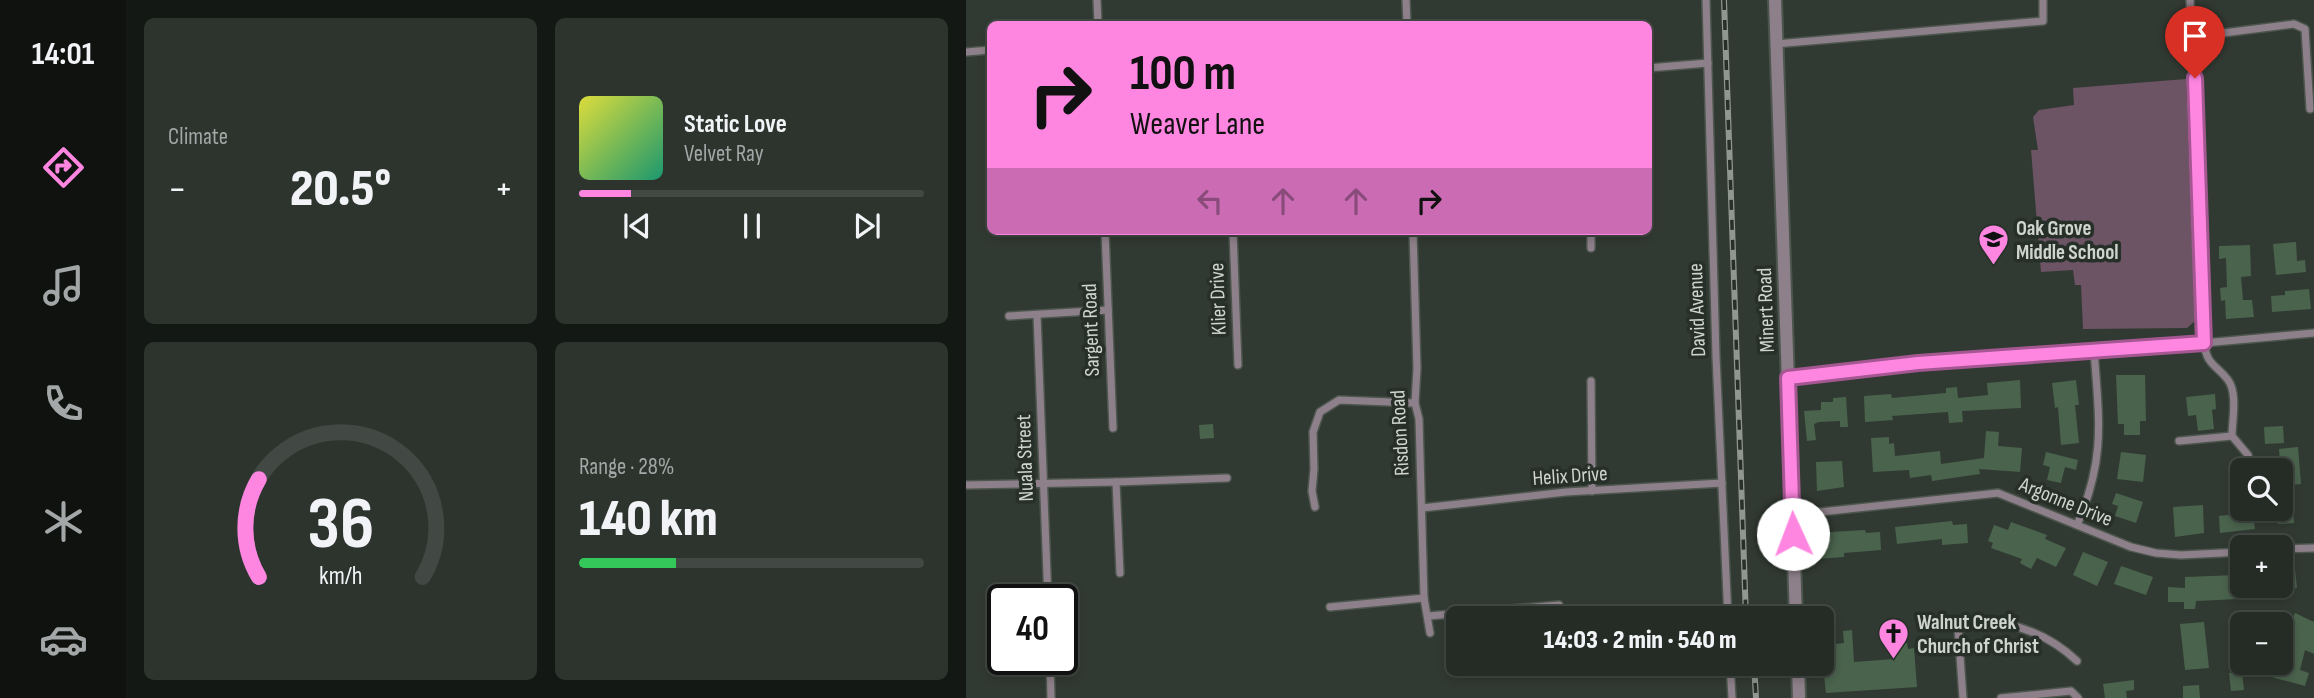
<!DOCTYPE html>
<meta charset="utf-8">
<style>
:root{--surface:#252c26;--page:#2d342e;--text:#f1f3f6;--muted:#a3a7a7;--line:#424843;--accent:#fe86e1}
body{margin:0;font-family:"Sofia Sans Condensed",sans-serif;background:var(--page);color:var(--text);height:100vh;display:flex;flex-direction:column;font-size:26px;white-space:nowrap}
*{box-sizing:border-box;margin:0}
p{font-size:23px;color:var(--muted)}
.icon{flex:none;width:38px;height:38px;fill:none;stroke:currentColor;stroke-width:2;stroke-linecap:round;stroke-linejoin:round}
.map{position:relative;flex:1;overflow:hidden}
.side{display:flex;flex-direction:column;gap:18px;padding:18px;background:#141815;width:840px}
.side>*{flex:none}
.top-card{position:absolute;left:21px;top:21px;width:665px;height:214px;border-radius:10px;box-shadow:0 4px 10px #0003,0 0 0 2px var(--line);background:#fe86e1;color:#111;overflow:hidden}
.fabs{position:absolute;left:1264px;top:458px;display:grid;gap:14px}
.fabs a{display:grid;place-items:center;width:63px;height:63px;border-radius:10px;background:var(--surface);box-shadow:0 4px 10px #0003,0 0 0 2px var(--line);font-size:35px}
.speed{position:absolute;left:21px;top:584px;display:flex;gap:14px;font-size:35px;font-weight:700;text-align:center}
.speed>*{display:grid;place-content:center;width:91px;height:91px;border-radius:50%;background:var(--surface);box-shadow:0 4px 10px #0003,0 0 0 2px var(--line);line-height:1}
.speed .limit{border:4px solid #111;border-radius:10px;background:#fff;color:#111}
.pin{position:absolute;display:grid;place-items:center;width:60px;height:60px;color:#fff;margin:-72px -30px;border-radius:50% 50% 50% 0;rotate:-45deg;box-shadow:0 0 7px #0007}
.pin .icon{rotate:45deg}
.me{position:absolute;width:77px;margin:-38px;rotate:358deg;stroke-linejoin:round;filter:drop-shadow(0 0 5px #0008)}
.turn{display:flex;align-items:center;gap:24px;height:147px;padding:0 28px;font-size:32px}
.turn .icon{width:91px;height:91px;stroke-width:2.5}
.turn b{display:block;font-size:49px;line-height:60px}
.lanes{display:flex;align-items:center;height:66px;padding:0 28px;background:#0003;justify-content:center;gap:35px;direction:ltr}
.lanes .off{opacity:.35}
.big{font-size:52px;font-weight:800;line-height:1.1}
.side .card{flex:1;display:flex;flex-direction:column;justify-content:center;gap:10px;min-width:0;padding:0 24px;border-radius:10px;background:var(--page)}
.side .dial{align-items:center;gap:0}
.dial svg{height:182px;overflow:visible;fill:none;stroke:var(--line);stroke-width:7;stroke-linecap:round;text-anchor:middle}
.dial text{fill:var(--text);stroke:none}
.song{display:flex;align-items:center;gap:21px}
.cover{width:84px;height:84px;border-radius:10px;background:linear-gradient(135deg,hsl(60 70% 55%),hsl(160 70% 35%))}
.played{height:7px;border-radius:4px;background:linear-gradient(90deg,var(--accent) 15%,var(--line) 15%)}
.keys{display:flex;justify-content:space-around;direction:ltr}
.heat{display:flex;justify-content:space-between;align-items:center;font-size:38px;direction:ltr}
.charge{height:10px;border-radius:5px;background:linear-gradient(90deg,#34c759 28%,var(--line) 0)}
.side .tiles{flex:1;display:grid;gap:18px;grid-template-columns:repeat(2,1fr)}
.trip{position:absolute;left:480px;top:606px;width:388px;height:70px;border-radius:10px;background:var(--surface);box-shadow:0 4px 10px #0003,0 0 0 2px var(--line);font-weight:800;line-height:70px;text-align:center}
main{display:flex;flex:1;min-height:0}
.dock{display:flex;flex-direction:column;width:126px;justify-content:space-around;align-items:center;background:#0f120f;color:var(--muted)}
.dock .icon{width:49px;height:49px}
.dock .selected{color:var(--accent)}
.dock b{font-size:32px;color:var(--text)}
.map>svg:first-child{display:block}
.green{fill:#6c5465}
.building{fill:#4a634d}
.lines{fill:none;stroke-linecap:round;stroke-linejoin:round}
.minor-casing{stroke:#4d564e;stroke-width:10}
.tertiary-casing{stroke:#4d564e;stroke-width:16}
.minor{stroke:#8e808a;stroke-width:7}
.tertiary{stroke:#8e808a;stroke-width:12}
.rail-casing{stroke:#909791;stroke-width:6}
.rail{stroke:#273028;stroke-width:3.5;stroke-dasharray:10;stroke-linecap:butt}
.route-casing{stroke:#a55792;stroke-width:18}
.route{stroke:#fe86e1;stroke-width:12}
.labels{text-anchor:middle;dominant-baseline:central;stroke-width:7;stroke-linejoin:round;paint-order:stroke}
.poi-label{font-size:21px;font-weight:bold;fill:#cfd4cf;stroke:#273028;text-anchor:start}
.street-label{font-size:21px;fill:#cfd4cf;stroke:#273028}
</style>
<main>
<nav class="dock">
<b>14:01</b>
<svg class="icon selected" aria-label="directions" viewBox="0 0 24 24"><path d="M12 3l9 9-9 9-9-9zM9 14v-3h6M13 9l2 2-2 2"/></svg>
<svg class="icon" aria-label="music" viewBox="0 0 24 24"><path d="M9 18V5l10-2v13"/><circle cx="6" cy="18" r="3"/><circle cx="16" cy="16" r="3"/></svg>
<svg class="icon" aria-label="phone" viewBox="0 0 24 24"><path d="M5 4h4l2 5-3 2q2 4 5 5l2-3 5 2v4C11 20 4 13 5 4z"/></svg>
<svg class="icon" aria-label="climate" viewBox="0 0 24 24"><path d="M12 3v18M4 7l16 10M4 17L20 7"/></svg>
<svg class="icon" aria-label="car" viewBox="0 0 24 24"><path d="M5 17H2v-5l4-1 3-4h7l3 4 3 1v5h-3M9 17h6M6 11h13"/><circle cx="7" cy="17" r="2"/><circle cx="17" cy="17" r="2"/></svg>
</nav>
<section class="side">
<div class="tiles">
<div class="card"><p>Climate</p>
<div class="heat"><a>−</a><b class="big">20.5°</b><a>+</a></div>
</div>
<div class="card">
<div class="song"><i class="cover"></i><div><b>Static Love</b><p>Velvet Ray</p></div></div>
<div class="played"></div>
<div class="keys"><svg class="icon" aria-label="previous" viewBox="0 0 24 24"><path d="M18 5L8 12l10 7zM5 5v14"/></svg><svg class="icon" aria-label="pause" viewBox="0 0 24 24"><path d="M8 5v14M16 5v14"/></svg><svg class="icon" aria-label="next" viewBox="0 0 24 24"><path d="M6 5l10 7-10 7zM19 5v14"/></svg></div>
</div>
<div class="card dial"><svg viewBox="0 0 100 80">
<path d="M14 69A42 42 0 1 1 86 69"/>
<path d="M14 69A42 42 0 0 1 14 26" stroke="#fe86e1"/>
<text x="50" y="56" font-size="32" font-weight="700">36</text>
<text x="50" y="72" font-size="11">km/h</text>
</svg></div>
<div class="card"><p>Range · 28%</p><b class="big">140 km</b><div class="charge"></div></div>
</div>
</section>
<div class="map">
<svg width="1348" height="698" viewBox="0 0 1348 698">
<rect width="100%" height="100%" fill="#313a32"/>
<!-- green -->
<polygon class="green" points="1220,79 1229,321 1221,328 1117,329 1115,285 1109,285 1107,270 1075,272 1065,150 1072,150 1067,117 1073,110 1108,105 1107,88"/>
<!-- building -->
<g class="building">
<polygon points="1330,242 1331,261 1339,260 1340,272 1310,275 1307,244"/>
<polygon points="1284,245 1285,276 1275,277 1277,300 1286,300 1288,317 1260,319 1259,300 1255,301 1254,288 1261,287 1260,258 1253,259 1253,246"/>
<polygon points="1343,289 1345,309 1306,312 1305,296 1319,295 1319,291"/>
<polygon points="1150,375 1179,375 1180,421 1174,421 1174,435 1158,435 1158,424 1152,424"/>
<polygon points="1054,380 1055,408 996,411 997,422 983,423 982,412 926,416 927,420 899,422 898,396 925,394 926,398 980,393 980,388 991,387 992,398 1022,395 1021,383"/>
<polygon points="1110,380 1113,405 1109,405 1113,443 1095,445 1092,407 1089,408 1086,383"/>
<polygon points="1249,394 1250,409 1246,410 1248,429 1232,431 1230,415 1222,416 1220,397"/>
<polygon points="880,397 882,427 874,427 874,421 853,422 848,424 850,440 841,441 838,411 855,410 855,402 867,402 867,398"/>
<polygon points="247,424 248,438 234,439 233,425"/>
<polygon points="1317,426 1318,443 1299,444 1298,427"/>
<polygon points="1020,431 1033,432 1032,446 1056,448 1054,472 1013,469 1014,474 966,481 965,475 944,478 943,470 907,472 905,438 923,437 923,444 928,443 929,456 974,451 975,464 1018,458"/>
<polygon points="1332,447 1335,484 1316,486 1313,449"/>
<polygon points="1080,452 1112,460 1110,470 1099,467 1095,483 1081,480 1084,467 1077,465"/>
<polygon points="1155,452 1180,455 1177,482 1151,479"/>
<polygon points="876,461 878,487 851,491 850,462"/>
<polygon points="1150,493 1177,502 1170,523 1149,516 1152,506 1146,504"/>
<polygon points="1237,505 1238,533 1209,537 1207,507"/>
<polygon points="1327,507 1328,523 1312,524 1311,509"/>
<polygon points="1287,512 1289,529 1254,533 1253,516"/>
<polygon points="986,521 987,525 1001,524 1002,543 976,545 976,539 931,544 929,527"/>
<polygon points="1045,522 1081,535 1079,539 1100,548 1090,567 1071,558 1065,569 1054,563 1056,559 1025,548 1027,543 1022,541 1028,525 1042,530"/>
<polygon points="899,530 900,533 914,532 915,550 878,553 878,557 851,559 849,541 864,540 864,532"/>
<polygon points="1117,552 1142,562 1131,586 1107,575"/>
<polygon points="1155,566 1187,577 1180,595 1148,584"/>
<polygon points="1329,570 1331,588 1314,590 1314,571"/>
<polygon points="1271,575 1272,599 1230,601 1229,609 1218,609 1218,602 1202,602 1202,587 1219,588 1219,577"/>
<polygon points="1329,613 1348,622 1348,654 1339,650 1334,670 1343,673 1339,686 1302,676 1305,663 1319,666 1325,644 1318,640"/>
<polygon points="1238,622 1243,668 1219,670 1214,624"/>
<polygon points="886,630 888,662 928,659 927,649 933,649 933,643 941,643 942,649 948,648 951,687 860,693 858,675 863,674 861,645 878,643 877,631"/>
<polygon points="1276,672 1278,690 1265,691 1263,673"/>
<polygon points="1168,680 1168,690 1160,691 1161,698 1139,698 1137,684"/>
<polygon points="1233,685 1234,698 1217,698 1217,686"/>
</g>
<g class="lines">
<defs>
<g id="minor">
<polyline points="131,0 132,24"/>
<polyline points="440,0 441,24"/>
<polyline points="740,0 750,356 762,618"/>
<path d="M1224,0L1238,343C1241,366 1250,364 1262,380C1272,393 1266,421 1266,436L1282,455L1286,471"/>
<polyline points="1226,37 1328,24 1339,29 1344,109"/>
<polyline points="810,44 1077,21 1077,0"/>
<polyline points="0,52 24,50"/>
<polyline points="682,68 742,63"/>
<polyline points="139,231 147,428"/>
<polyline points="267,231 272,365"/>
<polyline points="447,231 451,368 449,403 453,419 458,598 464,633"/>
<polyline points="625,231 625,248"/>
<polyline points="71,315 82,600"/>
<polyline points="43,316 142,310"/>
<polyline points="822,378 952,363 1238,343 1348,333"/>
<polyline points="625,381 626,491"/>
<polyline points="1213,441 1266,436"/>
<polyline points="0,485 150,482"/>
<polyline points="349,507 346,491 348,469 347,432 354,412 373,400 449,403"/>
<polyline points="456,508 600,492 756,483"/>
<polyline points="826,515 1032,493 1165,547 1190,553 1215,555 1276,552"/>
<path d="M1111,525C1140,458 1133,420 1128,350"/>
<polyline points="1314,549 1348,548"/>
<polyline points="154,573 150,482 261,478"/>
<polyline points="364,607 458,598"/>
<polyline points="462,616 593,605"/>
<polyline points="84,660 85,698"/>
<polyline points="764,663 766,698"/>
<path d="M997,698L992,628L998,622C1041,619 1080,632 1111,661"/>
<polyline points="1035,698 1105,691 1112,698"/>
</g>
<g id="tertiary">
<polyline points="809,0 830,618"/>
<polyline points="832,663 833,698"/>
</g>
</defs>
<!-- minor casing -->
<use href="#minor" class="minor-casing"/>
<!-- tertiary casing -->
<use href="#tertiary" class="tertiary-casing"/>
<!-- minor -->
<use href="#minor" class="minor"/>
<!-- tertiary -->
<use href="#tertiary" class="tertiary"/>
<defs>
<g id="rail">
<polyline points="758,0 780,618"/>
<polyline points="788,663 790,698"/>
</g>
</defs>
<!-- rail casing -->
<use href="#rail" class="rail-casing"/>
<!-- rail -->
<use href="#rail" class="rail"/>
</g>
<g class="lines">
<defs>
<polyline id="route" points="827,534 822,378 952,363 1238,343 1229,78"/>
</defs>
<!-- route casing -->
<use href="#route" class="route-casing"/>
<!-- route -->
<use href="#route" class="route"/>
</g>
<!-- icons -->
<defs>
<symbol id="school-pin" viewBox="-11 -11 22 30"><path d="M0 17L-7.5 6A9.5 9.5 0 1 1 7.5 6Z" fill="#fe86e1" stroke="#273028"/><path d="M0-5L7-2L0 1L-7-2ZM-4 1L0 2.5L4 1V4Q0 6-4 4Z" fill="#111"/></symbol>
<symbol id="church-pin" viewBox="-11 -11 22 30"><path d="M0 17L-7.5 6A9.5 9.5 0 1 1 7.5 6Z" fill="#fe86e1" stroke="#273028"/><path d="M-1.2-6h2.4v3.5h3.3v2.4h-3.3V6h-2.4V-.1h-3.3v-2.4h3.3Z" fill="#111"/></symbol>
</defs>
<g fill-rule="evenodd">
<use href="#school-pin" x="1010" y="222" width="35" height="47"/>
<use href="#church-pin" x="910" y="616" width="35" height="47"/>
</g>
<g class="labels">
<!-- poi labels -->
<g class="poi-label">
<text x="1050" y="228">Oak Grove<tspan x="1050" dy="24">Middle School</tspan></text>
<text x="951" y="622">Walnut Creek<tspan x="951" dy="24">Church of Christ</tspan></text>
</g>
<!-- street labels -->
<g class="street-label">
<text transform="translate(252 299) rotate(-92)">Klier Drive</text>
<text transform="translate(731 310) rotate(-92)">David Avenue</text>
<text transform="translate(800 310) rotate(-92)">Minert Road</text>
<text transform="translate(125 330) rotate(-92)">Sargent Road</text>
<text transform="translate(434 433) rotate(-93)">Risdon Road</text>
<text transform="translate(59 458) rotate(-92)">Nuala Street</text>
<text transform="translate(604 476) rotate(-4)">Helix Drive</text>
<text transform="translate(1100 502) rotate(22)">Argonne Drive</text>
</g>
</g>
</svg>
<div class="fabs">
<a><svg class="icon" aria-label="search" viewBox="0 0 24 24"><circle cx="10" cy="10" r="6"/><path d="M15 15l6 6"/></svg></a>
<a>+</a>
<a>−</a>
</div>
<div class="speed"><div class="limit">40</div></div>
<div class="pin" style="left:1229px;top:78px;background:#d93025"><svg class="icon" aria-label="arrive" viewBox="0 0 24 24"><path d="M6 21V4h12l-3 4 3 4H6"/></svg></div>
<svg class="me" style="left:827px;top:534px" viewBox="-20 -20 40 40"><circle r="19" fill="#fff"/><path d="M0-13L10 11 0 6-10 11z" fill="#fe86e1"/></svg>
<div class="trip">14:03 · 2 min · 540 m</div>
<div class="top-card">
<div class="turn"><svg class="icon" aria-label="right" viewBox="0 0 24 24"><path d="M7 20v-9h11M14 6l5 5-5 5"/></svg><div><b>100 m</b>Weaver Lane</div></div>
<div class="lanes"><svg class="icon off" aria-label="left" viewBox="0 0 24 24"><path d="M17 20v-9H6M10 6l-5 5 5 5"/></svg><svg class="icon off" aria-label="ahead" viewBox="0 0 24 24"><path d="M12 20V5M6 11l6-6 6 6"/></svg><svg class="icon off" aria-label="ahead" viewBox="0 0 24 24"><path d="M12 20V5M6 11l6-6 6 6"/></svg><svg class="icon" aria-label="right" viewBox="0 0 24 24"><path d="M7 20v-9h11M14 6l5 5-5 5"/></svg></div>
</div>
</div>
</main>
